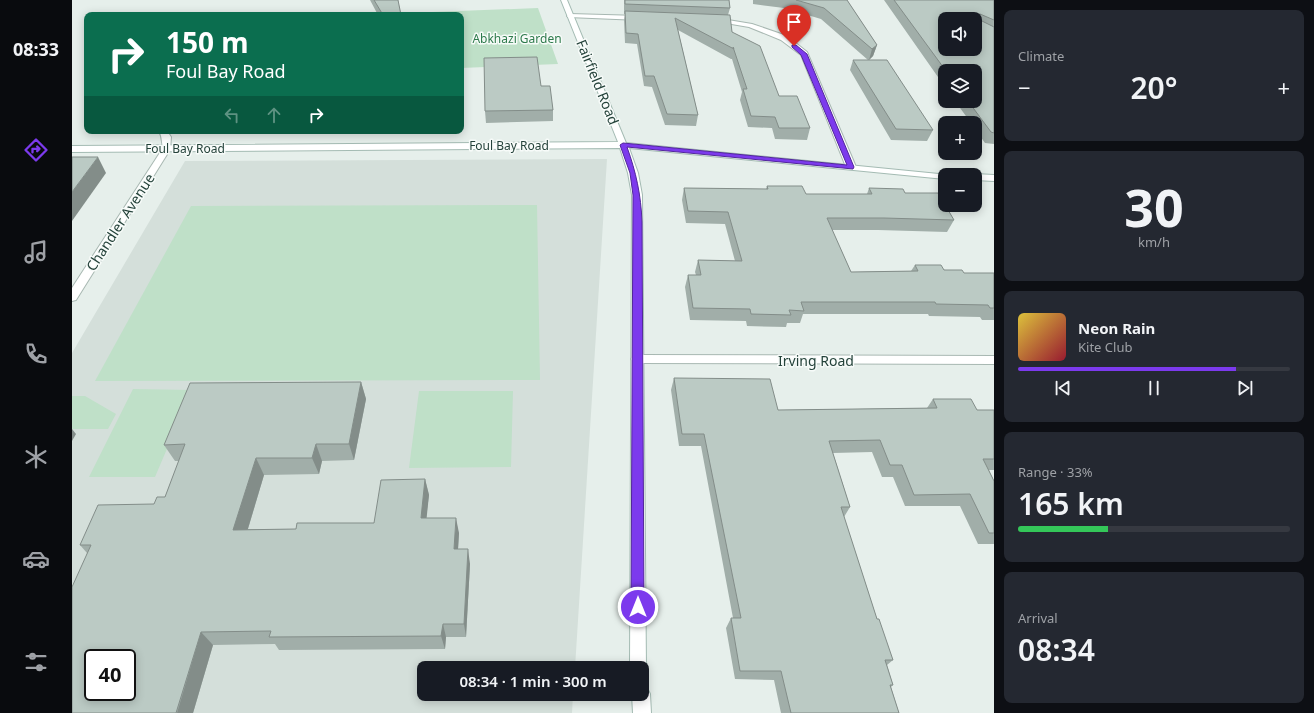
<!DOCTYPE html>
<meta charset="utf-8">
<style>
:root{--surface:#171b24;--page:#242831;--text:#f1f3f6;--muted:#9ea1a6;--line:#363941;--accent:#7c3aed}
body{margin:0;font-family:"Noto Sans",sans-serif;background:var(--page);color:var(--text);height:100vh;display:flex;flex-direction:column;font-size:15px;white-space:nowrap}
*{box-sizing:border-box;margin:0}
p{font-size:13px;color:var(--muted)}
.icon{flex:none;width:22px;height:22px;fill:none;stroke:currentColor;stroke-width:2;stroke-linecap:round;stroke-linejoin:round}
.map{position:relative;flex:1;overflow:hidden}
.details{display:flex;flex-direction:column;gap:10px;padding:10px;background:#0d0f14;width:320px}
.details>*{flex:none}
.banner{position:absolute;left:12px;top:12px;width:380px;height:122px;border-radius:8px;box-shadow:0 2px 10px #0003;background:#0b6e4f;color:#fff;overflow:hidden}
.controls{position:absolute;left:866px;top:12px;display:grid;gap:8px}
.controls a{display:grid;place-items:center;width:44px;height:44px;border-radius:8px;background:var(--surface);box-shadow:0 2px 10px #0003;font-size:20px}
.speed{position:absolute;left:12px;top:649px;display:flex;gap:8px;font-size:20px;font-weight:700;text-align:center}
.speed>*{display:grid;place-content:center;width:52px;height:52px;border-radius:50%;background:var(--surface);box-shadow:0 2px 10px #0003;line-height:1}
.speed .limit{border:2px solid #111;border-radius:6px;background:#fff;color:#111}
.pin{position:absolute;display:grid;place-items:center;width:34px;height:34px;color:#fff;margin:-41px -17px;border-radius:50% 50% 50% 0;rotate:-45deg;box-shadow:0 0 4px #0007}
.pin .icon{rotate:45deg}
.me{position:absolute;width:44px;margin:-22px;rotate:0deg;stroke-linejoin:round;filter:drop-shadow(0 0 3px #0008)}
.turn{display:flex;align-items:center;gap:14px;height:84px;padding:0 16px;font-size:18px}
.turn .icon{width:52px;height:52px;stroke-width:2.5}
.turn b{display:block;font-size:28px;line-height:34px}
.lanes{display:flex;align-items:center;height:38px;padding:0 16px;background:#0003;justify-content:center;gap:20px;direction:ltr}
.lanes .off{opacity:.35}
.big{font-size:30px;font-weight:600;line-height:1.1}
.details .tile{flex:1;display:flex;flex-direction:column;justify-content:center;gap:6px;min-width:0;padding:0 14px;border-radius:8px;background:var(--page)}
.details .dial{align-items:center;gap:0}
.dial b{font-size:52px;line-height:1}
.song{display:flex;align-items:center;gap:12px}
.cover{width:48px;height:48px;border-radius:6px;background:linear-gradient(135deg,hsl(50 70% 55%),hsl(350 70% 35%))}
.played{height:4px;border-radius:2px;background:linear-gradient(90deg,var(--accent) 80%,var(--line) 80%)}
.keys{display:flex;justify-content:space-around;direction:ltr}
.heat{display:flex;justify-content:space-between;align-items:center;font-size:22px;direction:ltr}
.charge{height:6px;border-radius:3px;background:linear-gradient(90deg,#34c759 33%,var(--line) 0)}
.trip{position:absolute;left:345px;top:661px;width:232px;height:40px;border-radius:8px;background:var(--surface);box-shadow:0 2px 10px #0003;font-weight:600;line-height:40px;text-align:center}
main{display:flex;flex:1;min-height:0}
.menu{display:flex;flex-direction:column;width:72px;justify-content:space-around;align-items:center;background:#090b0e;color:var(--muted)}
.menu .icon{width:28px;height:28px}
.menu .selected{color:var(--accent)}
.menu b{font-size:18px;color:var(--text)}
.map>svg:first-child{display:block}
.built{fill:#d4dfda;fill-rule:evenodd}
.green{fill:#bfe0c8}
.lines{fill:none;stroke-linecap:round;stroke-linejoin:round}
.lane-casing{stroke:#a8b8b2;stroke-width:2}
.street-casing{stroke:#a8b8b2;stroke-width:2}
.secondary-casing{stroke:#a4bbb3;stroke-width:2}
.lane{fill:#fff;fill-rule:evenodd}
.street{fill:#fff;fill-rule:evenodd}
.secondary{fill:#fff;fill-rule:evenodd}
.wall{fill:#a1aea9}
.shaded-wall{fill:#838d89}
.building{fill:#bbcac4;stroke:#838d89;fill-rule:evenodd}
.route{fill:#7c3aed;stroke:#51269a}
.labels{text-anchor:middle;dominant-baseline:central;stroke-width:3;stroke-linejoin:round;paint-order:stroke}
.far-park-label{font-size:12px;fill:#2d7a4b;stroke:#f7fbf9}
.far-street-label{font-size:12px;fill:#24423a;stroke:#f7fbf9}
.street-label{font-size:14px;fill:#24423a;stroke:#f7fbf9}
</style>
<main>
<nav class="menu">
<b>08:33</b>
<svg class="icon selected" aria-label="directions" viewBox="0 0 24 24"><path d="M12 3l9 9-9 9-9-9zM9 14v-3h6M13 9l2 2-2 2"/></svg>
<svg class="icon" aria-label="music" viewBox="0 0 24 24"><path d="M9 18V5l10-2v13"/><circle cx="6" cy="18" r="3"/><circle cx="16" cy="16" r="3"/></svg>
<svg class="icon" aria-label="phone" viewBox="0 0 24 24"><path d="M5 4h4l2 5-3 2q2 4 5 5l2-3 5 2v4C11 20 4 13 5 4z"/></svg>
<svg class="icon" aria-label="climate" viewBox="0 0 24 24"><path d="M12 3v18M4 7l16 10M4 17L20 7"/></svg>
<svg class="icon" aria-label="car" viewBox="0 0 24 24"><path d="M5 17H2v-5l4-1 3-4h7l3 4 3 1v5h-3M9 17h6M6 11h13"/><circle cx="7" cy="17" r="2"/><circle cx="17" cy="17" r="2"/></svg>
<svg class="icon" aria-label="filters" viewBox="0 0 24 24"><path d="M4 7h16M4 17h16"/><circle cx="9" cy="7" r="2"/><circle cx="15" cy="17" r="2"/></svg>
</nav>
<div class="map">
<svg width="922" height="713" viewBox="0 0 922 713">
<rect width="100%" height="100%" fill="#e6efeb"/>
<!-- built -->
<path class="built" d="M535,159L503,668H352V694H501L500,713H0V353L113,161ZM21,658H55V692H21Z"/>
<!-- green -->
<g class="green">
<polygon points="466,8 486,64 389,68 389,15 282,15"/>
<polygon points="465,205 468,380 23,381 119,206"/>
<polygon points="61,389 120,390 83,477 17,477"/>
<polygon points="347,391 441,391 439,467 337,468"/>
<polygon points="0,396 13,396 44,414 36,429 0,429"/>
</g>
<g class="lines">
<defs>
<path id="lane" d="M87,131H95L99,137L98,150H92C89,144 91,138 87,131Z"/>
<g id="street">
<polygon points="498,14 568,16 571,18 568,20 496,17 495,16"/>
<polygon points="644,18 680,24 715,36 735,52 784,167 782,169 776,169 774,167 729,55 709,40 677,27 642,21 642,19"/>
<polygon points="95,145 99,148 4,300 0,301 0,288 91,148"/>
<polygon points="565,355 922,356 922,364 565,363 561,362 559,359 561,356"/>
</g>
<g id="secondary">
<polygon points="489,0 495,0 554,143 877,175 873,175 873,179 557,148 566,173 570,195 574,668 570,675 570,668 558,668 560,195 556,173 548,148 0,152 0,146 546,142"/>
<polygon points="903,174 922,175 922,181 903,180 903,175 900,175"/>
<polygon points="570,686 575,688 578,694 579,713 561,713 560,694 570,694"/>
</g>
</defs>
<!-- lane casing -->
<use href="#lane" class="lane-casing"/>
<!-- street casing -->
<use href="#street" class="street-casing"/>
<!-- secondary casing -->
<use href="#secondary" class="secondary-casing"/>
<!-- lane -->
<use href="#lane" class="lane"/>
<!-- street -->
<use href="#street" class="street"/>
<!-- secondary -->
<use href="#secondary" class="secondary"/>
</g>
<!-- wall -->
<g class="wall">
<polygon points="298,0 326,0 329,15 306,15"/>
<polygon points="552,0 657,0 658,8 656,15 660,32 707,96 738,128 735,140 703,139 700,128 676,127 668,100 670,92 660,59 659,59 606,30 626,115 624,126 593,125 580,87 572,86 565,44 553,43 552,20 553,14 552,14"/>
<polygon points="681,0 775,0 805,45 801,56 797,60 861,130 855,141 819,140 778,70 781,60 796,60 749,19 712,8 681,4"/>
<polygon points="812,0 922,0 922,144 913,143 903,129 903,123 899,123 883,101 903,101 903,71 873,71 873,87"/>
<polygon points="469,86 481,110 481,121 414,123 413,111"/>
<polygon points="695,186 734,194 795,194 797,188 833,193 882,220 875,232 806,230 760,230 779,272 839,271 843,265 892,273 922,273 922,320 910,320 908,317 857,316 856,314 731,314 728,323 715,323 714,327 675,326 674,321 618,320 613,287 616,275 624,275 623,272 626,260 663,261 653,224 614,223 610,200 612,188 694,189"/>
<polygon points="602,378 706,410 855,408 861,399 905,410 922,410 922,470 917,470 922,481 922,544 906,544 888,506 833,506 821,477 810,477 800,452 761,453 778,507 772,517 805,619 821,660 815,665 821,685 819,687 827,713 709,713 702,680 663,679 654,628 659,618 661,618 629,446 607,446 599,390"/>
<polygon points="289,382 294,399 282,460 250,461 247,474 192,475 176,529 224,529 302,523 353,479 357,495 354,518 387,533 386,549 398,564 394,637 374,637 373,649 207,650 203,644 141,645 121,713 0,713 15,553 8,545 82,504 93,497 107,461 103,461 92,445"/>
</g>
<!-- shaded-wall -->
<g class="shaded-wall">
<polygon points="805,45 801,56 797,60 800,49"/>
<polygon points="26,157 34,173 0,221 0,192"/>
<polygon points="289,382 294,399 282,460 277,444"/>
<polygon points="0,429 4,434 0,441"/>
<polygon points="244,444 250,461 247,474 240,458"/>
<polygon points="184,458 192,475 171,545 161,530"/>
<polygon points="353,479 357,495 353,533 349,518"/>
<polygon points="384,518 387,533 385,564 382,549"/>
<polygon points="396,549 398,564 394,637 392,624"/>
<polygon points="371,624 374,637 373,649 369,636"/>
<polygon points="129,632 141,645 121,713 105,713"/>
</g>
<!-- building -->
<g class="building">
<polygon points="302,0 326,0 329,15 311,15"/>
<polygon points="553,0 657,0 658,8 553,4"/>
<polygon points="724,0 775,0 805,45 800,49 752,8"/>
<path d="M822,0H922V20L908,14H906V19L922,27V133L919,132L896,101H903V71H874ZM873,19H903V49H873Z"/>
<polygon points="553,11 658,15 660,32 688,46 707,96 725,96 738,128 707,128 703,117 679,116 671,89 675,89 661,47 662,49 603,18 626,115 595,114 582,76 573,76 566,34 554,33"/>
<polygon points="465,57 469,86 478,86 481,110 413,111 412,58"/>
<polygon points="781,60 815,60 861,130 824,129"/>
<polygon points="0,157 26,157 0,192"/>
<polygon points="695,186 730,186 734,194 800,194 797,188 831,189 833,193 866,193 882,220 812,218 755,218 779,272 846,271 843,265 869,265 872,270 890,270 892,273 922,273 922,308 918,308 916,305 864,304 863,302 729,302 732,311 717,310 719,315 679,314 678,309 621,308 616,275 629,275 626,260 670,261 656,212 616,211 612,188 696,189"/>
<polygon points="602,378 698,379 706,410 865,408 861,399 899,399 905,410 922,410 922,459 911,459 922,481 922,533 917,533 898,494 842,495 830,465 818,465 808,440 757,441 778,507 769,507 805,619 807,619 821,660 813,660 821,685 818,685 827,713 719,713 709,671 668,671 659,618 669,618 632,434 610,434"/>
<path d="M289,382L277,444H244L240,458H184L161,530L224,529L225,523H302L309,480L353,479L349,518H384L382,549H396L392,624H371L369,636L197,637L199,631L129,632L104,713H0V587L19,545H8L26,505L82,504L85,497H93L113,444L92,445L118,383ZM21,658H55V692H21Z"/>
</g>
<!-- route -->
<path class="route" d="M720,45H724L735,54L782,167L781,169L555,147C564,172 569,195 570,222L572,607L570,611L566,613L561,611L559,607L561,195L558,173L548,145L551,143L775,165L729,55L720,47Z"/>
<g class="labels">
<!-- far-park labels -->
<g class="far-park-label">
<text x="445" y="38">Abkhazi Garden</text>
</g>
<!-- far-street labels -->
<g class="far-street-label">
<text x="437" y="145">Foul Bay Road</text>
<text x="113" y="148">Foul Bay Road</text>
</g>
<!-- street labels -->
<g class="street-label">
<text transform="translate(526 82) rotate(68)">Fairfield Road</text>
<text transform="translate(48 222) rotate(-57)">Chandler Avenue</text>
<text x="744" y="360">Irving Road</text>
</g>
</g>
</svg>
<div class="controls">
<a><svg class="icon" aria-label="sound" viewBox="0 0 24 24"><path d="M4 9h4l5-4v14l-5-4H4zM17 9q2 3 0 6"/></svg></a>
<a><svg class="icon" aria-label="layers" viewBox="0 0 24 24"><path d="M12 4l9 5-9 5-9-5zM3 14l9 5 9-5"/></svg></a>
<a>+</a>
<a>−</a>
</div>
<div class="speed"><div class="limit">40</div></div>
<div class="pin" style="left:722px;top:46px;background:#d93025"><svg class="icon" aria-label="arrive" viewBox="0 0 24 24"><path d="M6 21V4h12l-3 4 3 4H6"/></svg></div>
<svg class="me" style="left:566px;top:607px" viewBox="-20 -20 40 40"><circle r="17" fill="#7c3aed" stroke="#fff" stroke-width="3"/><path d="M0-11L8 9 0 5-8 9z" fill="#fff"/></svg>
<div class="trip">08:34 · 1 min · 300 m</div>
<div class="banner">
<div class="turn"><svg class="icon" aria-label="right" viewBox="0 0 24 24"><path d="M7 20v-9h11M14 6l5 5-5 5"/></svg><div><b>150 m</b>Foul Bay Road</div></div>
<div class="lanes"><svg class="icon off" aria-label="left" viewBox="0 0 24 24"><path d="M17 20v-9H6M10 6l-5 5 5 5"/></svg><svg class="icon off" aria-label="ahead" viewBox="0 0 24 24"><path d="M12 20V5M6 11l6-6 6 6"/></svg><svg class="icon" aria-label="right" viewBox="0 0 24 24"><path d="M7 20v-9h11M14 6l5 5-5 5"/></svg></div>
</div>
</div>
<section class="details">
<div class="tile"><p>Climate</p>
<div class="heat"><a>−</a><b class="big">20°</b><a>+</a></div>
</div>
<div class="tile dial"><b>30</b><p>km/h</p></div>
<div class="tile">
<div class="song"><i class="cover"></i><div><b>Neon Rain</b><p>Kite Club</p></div></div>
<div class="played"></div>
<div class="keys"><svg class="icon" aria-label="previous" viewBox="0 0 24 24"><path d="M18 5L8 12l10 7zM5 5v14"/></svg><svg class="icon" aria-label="pause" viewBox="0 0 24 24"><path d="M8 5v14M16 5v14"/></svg><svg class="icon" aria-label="next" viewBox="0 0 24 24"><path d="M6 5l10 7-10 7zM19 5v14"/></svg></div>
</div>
<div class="tile"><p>Range · 33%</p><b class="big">165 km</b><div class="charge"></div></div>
<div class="tile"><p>Arrival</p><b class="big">08:34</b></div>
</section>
</main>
